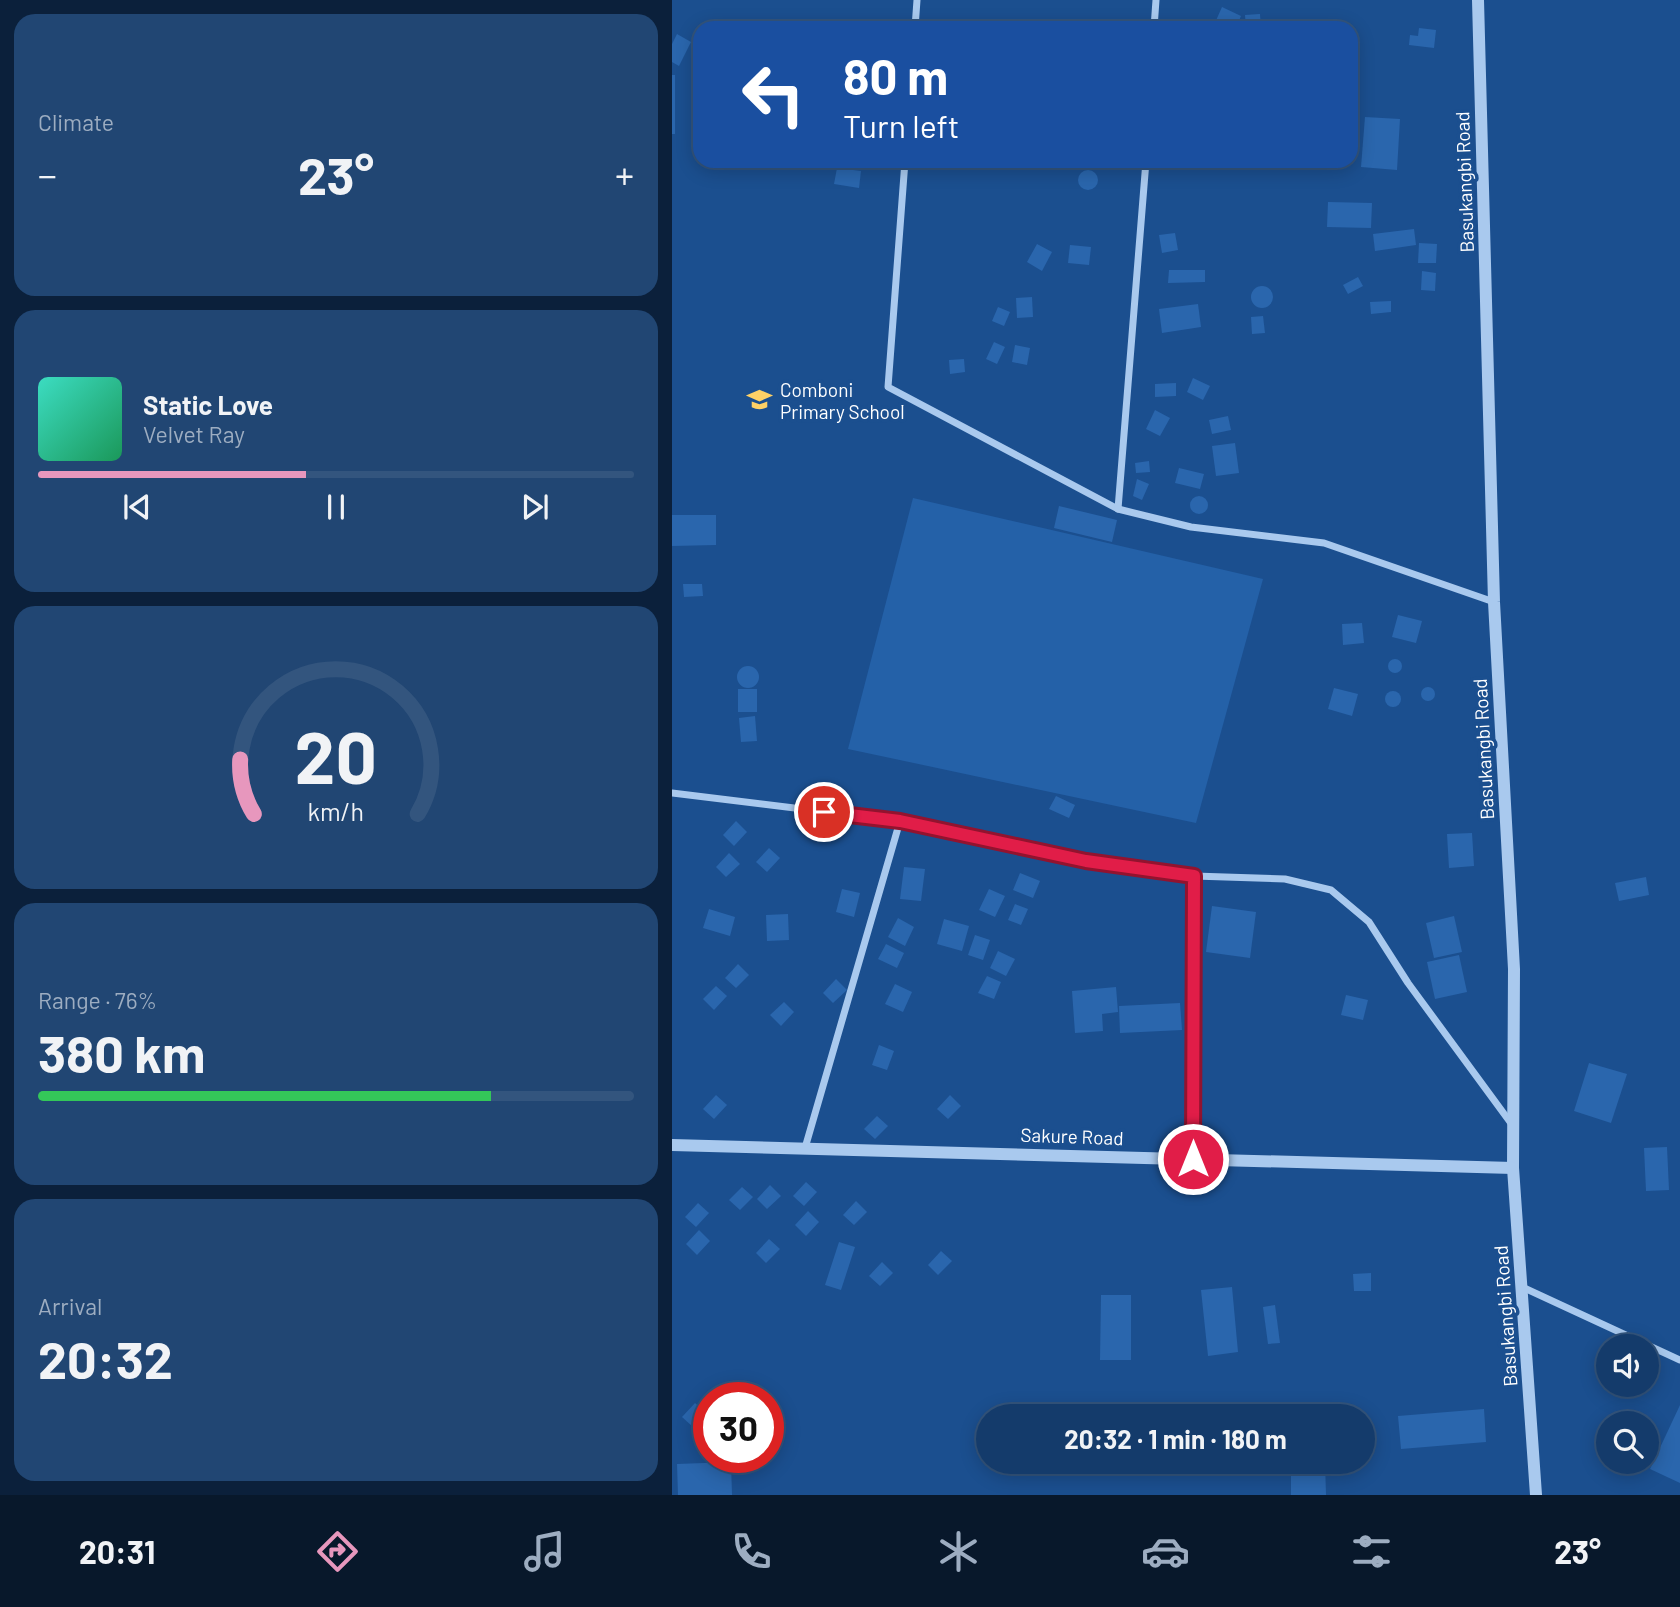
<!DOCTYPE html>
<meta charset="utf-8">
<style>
:root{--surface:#143b6b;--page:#214673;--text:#f1f3f6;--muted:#9dadc1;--line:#33557e;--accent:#e797bd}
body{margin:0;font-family:Barlow,sans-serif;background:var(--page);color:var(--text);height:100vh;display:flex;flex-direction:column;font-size:26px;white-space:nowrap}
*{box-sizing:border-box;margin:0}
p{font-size:23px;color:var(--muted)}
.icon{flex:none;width:38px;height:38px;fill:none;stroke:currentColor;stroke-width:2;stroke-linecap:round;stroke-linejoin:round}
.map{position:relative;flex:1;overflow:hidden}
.drawer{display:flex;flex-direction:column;gap:14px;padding:14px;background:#0b203b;width:672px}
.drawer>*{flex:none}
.banner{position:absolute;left:21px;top:21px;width:665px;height:147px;border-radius:21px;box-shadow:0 4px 18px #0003,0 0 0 2px var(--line);background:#1a4fa0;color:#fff;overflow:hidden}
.tools{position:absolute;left:924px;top:1334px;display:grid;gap:14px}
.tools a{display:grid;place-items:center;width:63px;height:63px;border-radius:50%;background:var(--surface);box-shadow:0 4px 18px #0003,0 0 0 2px var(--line);font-size:35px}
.speed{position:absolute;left:21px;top:1382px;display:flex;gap:14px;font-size:35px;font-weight:700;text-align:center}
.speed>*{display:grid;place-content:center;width:91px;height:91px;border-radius:50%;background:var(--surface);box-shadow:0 4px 18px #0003,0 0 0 2px var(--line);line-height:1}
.speed .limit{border:10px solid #d22;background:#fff;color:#111}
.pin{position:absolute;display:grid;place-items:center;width:60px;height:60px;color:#fff;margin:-30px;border:4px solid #fff;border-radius:50%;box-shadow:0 2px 7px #0007}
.me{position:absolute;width:77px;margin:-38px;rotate:0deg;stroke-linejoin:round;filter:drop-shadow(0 0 5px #0008)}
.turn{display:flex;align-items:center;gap:24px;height:147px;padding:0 35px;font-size:32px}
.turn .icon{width:91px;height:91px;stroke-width:2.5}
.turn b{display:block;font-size:49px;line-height:60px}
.big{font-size:52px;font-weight:700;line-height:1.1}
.drawer .widget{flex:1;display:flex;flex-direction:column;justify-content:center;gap:10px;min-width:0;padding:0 24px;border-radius:21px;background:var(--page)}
.drawer .dial{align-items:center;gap:0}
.dial svg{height:182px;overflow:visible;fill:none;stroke:var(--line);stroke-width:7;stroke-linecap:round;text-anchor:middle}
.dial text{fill:var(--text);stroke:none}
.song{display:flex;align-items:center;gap:21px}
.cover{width:84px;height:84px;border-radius:10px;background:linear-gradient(135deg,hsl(170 70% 55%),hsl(150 70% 35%))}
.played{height:7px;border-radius:4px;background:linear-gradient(90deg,var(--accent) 45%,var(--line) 45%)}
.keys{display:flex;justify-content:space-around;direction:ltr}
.heat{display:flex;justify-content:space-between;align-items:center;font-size:38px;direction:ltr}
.charge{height:10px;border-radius:5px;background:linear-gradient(90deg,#34c759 76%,var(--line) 0)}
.trip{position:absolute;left:304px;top:1404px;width:399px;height:70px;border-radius:35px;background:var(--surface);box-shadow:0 4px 18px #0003,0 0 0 2px var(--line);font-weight:700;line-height:70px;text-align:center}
.tabs{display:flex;height:112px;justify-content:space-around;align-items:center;background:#08182b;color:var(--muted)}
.tabs .icon{width:49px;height:49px}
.tabs .current{color:var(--accent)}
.tabs b{font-size:32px;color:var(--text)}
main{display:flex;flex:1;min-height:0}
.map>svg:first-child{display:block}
.green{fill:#2461a8}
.building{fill:#2a66ad}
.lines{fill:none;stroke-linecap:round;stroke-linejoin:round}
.minor{stroke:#a9c9ee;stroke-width:7}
.tertiary{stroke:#a9c9ee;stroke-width:12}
.route-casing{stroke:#92132f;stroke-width:18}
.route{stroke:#e11d48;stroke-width:12}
.labels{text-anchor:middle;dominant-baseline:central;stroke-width:7;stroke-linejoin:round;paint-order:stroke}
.street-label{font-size:19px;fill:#fff;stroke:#1b4f8f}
.poi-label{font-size:19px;fill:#fff;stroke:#1b4f8f;text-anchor:start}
</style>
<main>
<section class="drawer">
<div class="widget"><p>Climate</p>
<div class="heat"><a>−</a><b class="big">23°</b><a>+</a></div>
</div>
<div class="widget">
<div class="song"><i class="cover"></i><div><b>Static Love</b><p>Velvet Ray</p></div></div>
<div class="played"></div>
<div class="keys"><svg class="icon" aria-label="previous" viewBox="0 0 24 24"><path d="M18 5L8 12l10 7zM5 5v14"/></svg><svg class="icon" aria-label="pause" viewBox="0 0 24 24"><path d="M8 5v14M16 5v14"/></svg><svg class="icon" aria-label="next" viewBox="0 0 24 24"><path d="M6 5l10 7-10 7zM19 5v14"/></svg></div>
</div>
<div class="widget dial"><svg viewBox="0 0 100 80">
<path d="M14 69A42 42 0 1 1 86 69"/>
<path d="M14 69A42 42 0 0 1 8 45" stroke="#e797bd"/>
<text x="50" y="56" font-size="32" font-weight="700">20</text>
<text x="50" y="72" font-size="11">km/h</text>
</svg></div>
<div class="widget"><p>Range · 76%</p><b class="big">380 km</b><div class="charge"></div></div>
<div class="widget"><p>Arrival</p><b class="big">20:32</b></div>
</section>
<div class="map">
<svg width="1008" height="1495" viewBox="0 0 1008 1495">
<rect width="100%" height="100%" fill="#1b4f8f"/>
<!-- green -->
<polygon class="green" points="241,498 591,579 524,823 176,749"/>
<!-- building -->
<g class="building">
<polygon points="550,7 569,16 564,28 542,25"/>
<polygon points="588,14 589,28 574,28 573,15"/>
<polygon points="747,28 764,30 762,48 737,45 738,35 746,36"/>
<polygon points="5,34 19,42 7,66 0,62 0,44"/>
<rect x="0" y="75" width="3" height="59"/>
<polygon points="693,117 728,119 725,170 689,167"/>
<polygon points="165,168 189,171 187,188 162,184"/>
<circle cx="416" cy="180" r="10"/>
<polygon points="656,202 700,203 699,228 655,227"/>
<polygon points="742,229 744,245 703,251 701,234"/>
<polygon points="503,233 506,250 490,253 487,235"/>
<polygon points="747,243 765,244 764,263 746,263"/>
<polygon points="365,244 380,252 370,271 355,262"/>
<polygon points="398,245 419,247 417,265 396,263"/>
<polygon points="497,270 533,270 533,282 496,283"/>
<polygon points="750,271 764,273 763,291 749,290"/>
<polygon points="686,277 691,286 676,294 671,285"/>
<circle cx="590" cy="297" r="11"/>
<polygon points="360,297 361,317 345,318 344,298"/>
<polygon points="719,301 719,312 699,314 698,302"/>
<polygon points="526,304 529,327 490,333 487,309"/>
<polygon points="326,307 338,312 332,326 320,321"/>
<polygon points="591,316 593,333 580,334 579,317"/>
<polygon points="322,342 333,347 325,364 314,359"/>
<polygon points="343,345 358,348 355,365 340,362"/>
<polygon points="292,359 293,372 278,374 277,360"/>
<polygon points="521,378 538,386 531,400 515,392"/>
<polygon points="504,383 504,396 483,397 483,384"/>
<polygon points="483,410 498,418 488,436 474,429"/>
<polygon points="556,416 559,430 540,434 537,420"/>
<polygon points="563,443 567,473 544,476 540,446"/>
<polygon points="477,461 478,472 464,473 463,463"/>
<polygon points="507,468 532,474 528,489 503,483"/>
<polygon points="465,479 477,484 470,500 461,496"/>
<circle cx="527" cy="505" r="9"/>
<polygon points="387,506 445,520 440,542 382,528"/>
<polygon points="0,515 44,515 44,545 0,546"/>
<polygon points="11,584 30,584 31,596 12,597"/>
<polygon points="726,615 750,621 744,643 720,637"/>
<polygon points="690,623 692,643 671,645 670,624"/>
<circle cx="723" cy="666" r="7"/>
<circle cx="76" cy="677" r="11"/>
<circle cx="756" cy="694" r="7"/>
<polygon points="662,688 686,694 680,716 656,709"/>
<rect x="66" y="689" width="19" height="23"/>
<circle cx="721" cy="699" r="8"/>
<polygon points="83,716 85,741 69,742 67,718"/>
<polygon points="384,796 403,805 397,818 377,809"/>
<polygon points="64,821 75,832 62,846 51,835"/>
<polygon points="800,833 802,866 777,868 775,834"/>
<polygon points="97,848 108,858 95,872 84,862"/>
<polygon points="57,853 68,864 54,877 44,867"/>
<polygon points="232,867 253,869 249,901 228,899"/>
<polygon points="348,873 368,881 361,898 341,890"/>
<polygon points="974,877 977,895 947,901 943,883"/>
<polygon points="170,889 188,893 182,917 164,912"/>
<polygon points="317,889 333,896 323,917 307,910"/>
<polygon points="343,904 356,909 349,925 336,920"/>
<polygon points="540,906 584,912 578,958 534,952"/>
<polygon points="37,909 63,917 58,936 31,928"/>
<polygon points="116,914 117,940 95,941 94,915"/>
<polygon points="782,916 790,952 762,958 754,923"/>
<polygon points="226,918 242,927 233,946 216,937"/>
<polygon points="272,919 297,926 290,951 265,944"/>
<polygon points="303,935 318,940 311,960 296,955"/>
<polygon points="214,944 232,953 225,968 206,959"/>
<polygon points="326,951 343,959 334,976 318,968"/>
<polygon points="787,955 795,992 763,999 755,962"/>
<polygon points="66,964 77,975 64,988 53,978"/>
<polygon points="315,976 329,982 322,999 306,993"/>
<polygon points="164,979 175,990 161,1003 151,993"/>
<polygon points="223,984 240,992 231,1012 213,1004"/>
<polygon points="44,986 55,996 42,1010 31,999"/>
<polygon points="444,987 446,1012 430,1014 431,1031 403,1033 400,991"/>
<polygon points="674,995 696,1000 691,1020 669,1015"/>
<polygon points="112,1002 122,1012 109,1026 98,1015"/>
<polygon points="508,1003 510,1030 448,1033 447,1006"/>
<polygon points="207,1045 222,1051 215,1070 200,1065"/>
<polygon points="917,1063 955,1074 939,1123 902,1111"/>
<polygon points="44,1095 55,1105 42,1119 31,1109"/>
<polygon points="278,1095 289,1106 276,1119 265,1109"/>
<polygon points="205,1116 216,1126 203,1139 192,1129"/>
<polygon points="995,1147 997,1190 974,1191 972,1148"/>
<polygon points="134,1182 145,1192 132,1206 121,1196"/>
<polygon points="98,1185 109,1196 95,1209 85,1199"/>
<polygon points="70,1187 81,1197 68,1210 57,1200"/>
<polygon points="184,1201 195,1212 182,1225 171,1215"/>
<polygon points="26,1203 37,1213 24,1227 13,1217"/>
<polygon points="136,1211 147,1222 134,1236 123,1225"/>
<polygon points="27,1230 38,1241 25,1255 14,1244"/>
<polygon points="97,1239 108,1249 94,1263 84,1253"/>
<polygon points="167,1242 183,1247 169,1290 153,1285"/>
<polygon points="269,1251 280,1261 266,1275 256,1265"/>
<polygon points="210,1262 221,1273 208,1286 197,1276"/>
<polygon points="699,1273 699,1291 682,1291 681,1274"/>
<polygon points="560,1287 566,1352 536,1356 529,1290"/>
<polygon points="429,1295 459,1295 459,1360 428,1360"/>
<polygon points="603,1305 608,1343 596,1344 591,1307"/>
<polygon points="23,1403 34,1413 21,1427 10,1417"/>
<polygon points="1008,1405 1008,1483 978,1469"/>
<polygon points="812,1409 814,1442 729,1449 726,1416"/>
<polygon points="619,1461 653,1461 654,1495 619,1495"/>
<polygon points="59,1462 60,1495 6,1495 5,1464"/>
</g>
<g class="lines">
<!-- minor -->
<g class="minor">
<polyline points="243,28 245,0"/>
<polyline points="482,28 484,0"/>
<polyline points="233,161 216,387 446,509 519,527 652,543 822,602"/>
<polyline points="446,509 474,161"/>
<polyline points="0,793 228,821 414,861 522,876 613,879 659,890 697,922 736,983 841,1126"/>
<polyline points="133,1148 228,821"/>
<polyline points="521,1159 522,876"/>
<polyline points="850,1287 1008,1360"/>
</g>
<!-- tertiary -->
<g class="tertiary">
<polyline points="806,0 822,602 842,969 841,1168 864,1495"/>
<polyline points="0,1145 841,1168"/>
</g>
</g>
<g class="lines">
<defs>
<polyline id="route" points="152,812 228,821 414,861 522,876 521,1159"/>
</defs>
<!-- route casing -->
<use href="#route" class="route-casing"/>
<!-- route -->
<use href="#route" class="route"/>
</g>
<!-- icons -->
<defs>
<symbol id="school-bare" viewBox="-9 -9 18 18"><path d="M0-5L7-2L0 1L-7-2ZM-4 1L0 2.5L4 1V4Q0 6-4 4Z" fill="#ffd166" stroke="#1b4f8f" stroke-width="2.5" paint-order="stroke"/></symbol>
</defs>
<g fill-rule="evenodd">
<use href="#school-bare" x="70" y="382" width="35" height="35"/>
</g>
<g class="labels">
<!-- street labels -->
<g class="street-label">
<text transform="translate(792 182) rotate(-92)">Basukangbi Road</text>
<text transform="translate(811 749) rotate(-93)">Basukangbi Road</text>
<text transform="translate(400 1136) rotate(2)">Sakure Road</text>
<text transform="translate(833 1316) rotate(-94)">Basukangbi Road</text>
</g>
<!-- poi labels -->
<g class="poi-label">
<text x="108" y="389">Comboni<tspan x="108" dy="22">Primary School</tspan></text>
</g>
</g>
</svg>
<div class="tools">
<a><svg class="icon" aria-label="sound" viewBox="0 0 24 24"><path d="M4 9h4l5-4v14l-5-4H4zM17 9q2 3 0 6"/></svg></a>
<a><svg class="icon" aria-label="search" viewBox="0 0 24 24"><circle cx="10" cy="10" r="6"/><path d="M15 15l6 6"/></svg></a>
</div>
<div class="speed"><div class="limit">30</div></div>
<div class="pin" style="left:152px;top:812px;background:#d93025"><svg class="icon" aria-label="arrive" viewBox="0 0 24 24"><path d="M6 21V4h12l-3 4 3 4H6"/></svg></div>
<svg class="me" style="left:521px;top:1159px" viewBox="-20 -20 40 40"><circle r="17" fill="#e11d48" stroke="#fff" stroke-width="3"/><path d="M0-11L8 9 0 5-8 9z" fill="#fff"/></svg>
<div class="trip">20:32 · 1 min · 180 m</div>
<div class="banner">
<div class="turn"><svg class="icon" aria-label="left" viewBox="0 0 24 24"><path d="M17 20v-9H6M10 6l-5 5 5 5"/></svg><div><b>80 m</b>Turn left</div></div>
</div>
</div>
</main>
<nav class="tabs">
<b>20:31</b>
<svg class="icon current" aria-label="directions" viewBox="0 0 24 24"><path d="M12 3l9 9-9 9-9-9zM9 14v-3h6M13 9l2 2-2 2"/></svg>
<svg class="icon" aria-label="music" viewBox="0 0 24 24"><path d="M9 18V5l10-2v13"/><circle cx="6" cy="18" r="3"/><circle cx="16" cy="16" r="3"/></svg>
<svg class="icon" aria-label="phone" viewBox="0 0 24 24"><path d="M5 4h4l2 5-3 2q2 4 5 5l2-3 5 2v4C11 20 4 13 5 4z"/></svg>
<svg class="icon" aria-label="climate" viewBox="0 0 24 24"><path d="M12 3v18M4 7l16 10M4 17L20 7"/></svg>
<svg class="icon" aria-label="car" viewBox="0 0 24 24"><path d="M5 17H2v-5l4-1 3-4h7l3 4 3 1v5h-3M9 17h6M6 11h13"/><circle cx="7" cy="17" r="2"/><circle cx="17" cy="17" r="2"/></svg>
<svg class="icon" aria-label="filters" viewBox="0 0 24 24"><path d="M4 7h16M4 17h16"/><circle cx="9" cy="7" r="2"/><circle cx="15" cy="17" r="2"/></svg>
<b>23°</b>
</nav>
